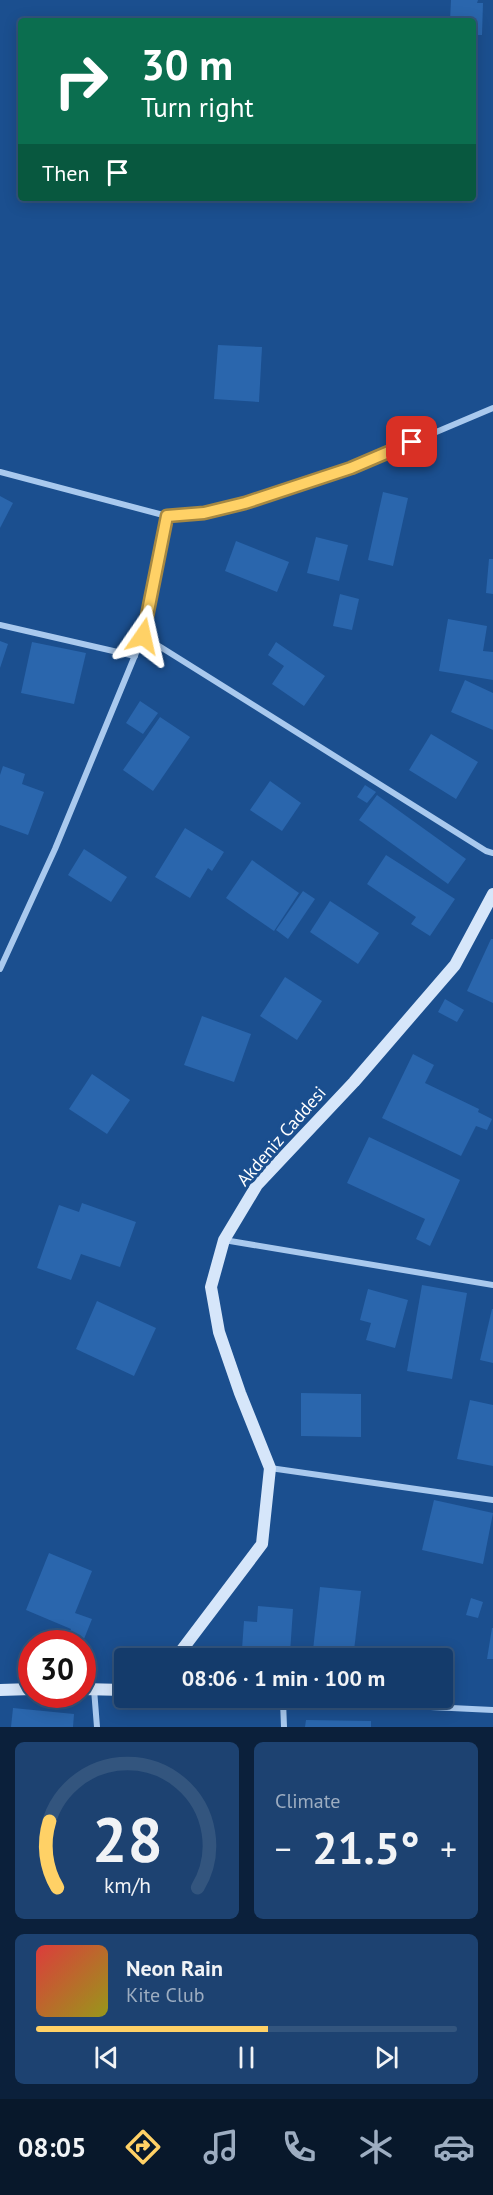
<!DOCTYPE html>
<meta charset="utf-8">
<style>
:root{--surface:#143b6b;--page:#1d4271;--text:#f1f3f6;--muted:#9dadc1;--line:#33557e;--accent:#ffd166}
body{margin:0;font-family:"PT Sans",sans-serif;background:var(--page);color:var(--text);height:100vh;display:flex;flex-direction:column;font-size:22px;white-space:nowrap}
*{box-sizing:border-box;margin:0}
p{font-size:20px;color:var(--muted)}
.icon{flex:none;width:33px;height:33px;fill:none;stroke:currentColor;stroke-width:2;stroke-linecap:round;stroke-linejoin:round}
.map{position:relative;height:1727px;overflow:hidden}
.drawer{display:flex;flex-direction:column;gap:15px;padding:15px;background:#0b203b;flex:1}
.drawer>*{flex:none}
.hud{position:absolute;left:18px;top:18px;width:458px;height:183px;border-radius:6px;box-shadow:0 3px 15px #0003,0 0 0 2px var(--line);background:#0b6e4f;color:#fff;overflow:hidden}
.speed{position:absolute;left:18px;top:1630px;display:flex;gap:12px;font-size:30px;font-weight:700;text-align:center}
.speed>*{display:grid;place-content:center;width:78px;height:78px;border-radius:50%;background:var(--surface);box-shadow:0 3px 15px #0003,0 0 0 2px var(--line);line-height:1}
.speed .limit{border:9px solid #d22;background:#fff;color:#111}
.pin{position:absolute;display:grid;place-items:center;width:51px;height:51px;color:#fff;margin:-26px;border-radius:12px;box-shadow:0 3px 9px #0006}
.me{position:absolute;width:66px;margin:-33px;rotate:11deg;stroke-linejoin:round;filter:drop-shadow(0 0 4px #0008)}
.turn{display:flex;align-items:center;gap:21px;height:126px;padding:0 24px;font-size:27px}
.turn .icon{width:78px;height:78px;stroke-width:2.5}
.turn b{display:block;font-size:42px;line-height:51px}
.then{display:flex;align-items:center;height:57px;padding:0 24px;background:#0003;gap:12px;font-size:22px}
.big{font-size:45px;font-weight:800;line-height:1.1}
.drawer .widget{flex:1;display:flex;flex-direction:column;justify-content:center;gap:9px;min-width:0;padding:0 21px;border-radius:9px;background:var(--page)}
.drawer .dial{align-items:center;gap:0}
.dial svg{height:156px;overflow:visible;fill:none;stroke:var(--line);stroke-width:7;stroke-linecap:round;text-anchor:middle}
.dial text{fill:var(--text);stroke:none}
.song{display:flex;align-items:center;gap:18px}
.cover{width:72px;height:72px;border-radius:9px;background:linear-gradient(135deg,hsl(0 70% 55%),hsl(60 70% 35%))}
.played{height:6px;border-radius:3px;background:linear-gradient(90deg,var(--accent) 55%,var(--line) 55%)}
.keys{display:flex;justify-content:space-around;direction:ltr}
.heat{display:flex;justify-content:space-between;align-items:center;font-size:33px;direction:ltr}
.drawer .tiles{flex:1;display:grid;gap:15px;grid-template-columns:1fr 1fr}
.widget:last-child{grid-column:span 2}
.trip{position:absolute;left:114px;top:1648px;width:339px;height:60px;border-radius:6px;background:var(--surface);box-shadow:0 3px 15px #0003,0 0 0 2px var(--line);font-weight:800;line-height:60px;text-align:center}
.dock{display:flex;height:96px;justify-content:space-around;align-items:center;background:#08182b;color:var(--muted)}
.dock .icon{width:42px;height:42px}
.dock .selected{color:var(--accent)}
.dock b{font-size:27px;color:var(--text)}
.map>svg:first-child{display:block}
.building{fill:#2a66ad}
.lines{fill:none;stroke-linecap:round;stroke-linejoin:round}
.street{stroke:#a9c9ee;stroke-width:6}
.secondary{stroke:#d6e6fa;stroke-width:12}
.route-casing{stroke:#a68842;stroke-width:15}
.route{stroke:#ffd166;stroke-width:10}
.labels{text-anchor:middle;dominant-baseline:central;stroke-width:6;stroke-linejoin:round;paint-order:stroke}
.street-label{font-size:18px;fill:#fff;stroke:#1b4f8f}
</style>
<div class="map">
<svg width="493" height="1727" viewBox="0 0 493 1727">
<rect width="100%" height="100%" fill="#1b4f8f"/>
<!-- building -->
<g class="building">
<polygon points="451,0 478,0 477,3 483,3 482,35 472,35 472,21 450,21"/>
<polygon points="218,345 262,347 259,402 214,399"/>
<polygon points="383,492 408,498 393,566 368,560"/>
<polygon points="0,496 13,503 0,528"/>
<polygon points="316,537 348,545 339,581 307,573"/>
<polygon points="236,541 289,562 277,592 225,571"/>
<polygon points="489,559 493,559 493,594 486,593"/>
<polygon points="340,594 359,599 352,630 333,626"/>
<polygon points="448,619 487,626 483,651 493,652 493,680 439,671"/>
<polygon points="0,641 8,644 0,668"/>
<polygon points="32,642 86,653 74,704 21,693"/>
<polygon points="276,642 325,676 304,706 272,684 284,666 268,655"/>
<polygon points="465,680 493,693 493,730 451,712"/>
<polygon points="140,701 158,713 143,734 126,723"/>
<polygon points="160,717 190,737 153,791 123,770"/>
<polygon points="431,734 478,762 456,799 409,770"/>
<polygon points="3,766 25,774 22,784 44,792 28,835 0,825 0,775"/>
<polygon points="270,781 301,803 282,831 250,810"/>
<polygon points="365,785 376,792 367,803 357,797"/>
<polygon points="377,795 466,859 448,884 359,820"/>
<polygon points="185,828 224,852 212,871 208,868 190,898 155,877"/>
<polygon points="84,849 127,877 111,902 68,875"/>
<polygon points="386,855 455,899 430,936 411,924 416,917 367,884"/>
<polygon points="252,860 299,893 274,931 226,898"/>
<polygon points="303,891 315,899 288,939 276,930"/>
<polygon points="330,901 379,933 358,964 310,932"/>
<polygon points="491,939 493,939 493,1003 467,991"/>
<polygon points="285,977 322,1001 297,1040 260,1016"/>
<polygon points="445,999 464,1010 457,1022 438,1012"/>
<polygon points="202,1016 251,1034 234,1082 184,1065"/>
<polygon points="413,1054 434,1065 425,1083 479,1109 478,1112 492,1119 487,1130 476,1126 461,1156 382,1118"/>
<polygon points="92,1074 130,1100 107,1134 69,1109"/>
<polygon points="369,1137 460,1180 430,1246 416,1239 425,1219 347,1183"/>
<polygon points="82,1203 136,1222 120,1267 81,1254 71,1280 37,1268 59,1205 79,1212"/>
<polygon points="422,1285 467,1293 452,1379 407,1371"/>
<polygon points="368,1289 408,1300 395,1348 366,1340 371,1323 360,1320"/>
<polygon points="97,1301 156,1328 134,1376 76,1349"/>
<polygon points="492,1309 493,1309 493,1363 480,1360"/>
<polygon points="301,1393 361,1394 361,1437 301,1436"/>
<polygon points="470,1400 493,1405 493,1466 457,1459"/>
<polygon points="434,1500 493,1513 483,1564 422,1550"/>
<polygon points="49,1553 92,1571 75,1613 92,1619 82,1644 73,1644 66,1641 71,1629 26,1610"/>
<polygon points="320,1587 361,1591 353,1659 312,1659"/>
<polygon points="471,1598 483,1602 478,1618 466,1615"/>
<polygon points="258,1606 293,1609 290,1653 242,1649 244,1621 257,1622"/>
<polygon points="492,1628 493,1628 493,1659 487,1659"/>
<polygon points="13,1708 74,1714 73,1727 11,1727"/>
<polygon points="306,1720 371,1721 371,1727 305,1727"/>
</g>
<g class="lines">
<!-- street -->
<g class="street">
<polyline points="0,472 167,516 204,513 245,503 351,468 493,408"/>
<polyline points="0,625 135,656"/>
<polyline points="143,636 486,851 493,853"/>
<polyline points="0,969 55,849 143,636 167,516"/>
<polyline points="224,1240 493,1285"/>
<polyline points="270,1468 493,1500"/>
<polyline points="94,1689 97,1727"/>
<polyline points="241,1698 493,1710"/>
<polyline points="283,1701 284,1727"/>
</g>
<!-- secondary -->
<g class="secondary">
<polyline points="175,1659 262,1544 270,1468 240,1393 219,1332 211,1287 224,1240 257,1185 354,1082 455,965 493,894"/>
<polyline points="82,1689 124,1690"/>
<polyline points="0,1690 32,1689"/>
</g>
</g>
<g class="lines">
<defs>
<polyline id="route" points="143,636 167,516 204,513 245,503 351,468 412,442"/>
</defs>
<!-- route casing -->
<use href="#route" class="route-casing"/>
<!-- route -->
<use href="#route" class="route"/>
</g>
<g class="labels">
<!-- street labels -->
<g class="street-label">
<text transform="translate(281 1136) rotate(-49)">Akdeniz Caddesi</text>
</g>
</g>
</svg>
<div class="speed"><div class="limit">30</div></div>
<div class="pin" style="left:412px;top:442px;background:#d93025"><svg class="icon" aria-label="arrive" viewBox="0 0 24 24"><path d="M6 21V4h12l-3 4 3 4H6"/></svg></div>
<svg class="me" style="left:143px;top:636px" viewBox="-20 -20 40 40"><path d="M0-17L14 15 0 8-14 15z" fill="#ffd166" stroke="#fff" stroke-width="4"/></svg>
<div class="trip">08:06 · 1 min · 100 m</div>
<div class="hud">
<div class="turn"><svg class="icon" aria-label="right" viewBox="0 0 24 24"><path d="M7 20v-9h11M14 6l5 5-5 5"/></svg><div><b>30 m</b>Turn right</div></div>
<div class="then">Then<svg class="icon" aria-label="arrive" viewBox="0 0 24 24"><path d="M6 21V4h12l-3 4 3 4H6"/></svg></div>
</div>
</div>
<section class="drawer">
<div class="tiles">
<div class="widget dial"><svg viewBox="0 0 100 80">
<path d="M14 69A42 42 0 1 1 86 69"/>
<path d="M14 69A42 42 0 0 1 10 35" stroke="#ffd166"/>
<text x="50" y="56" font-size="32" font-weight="700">28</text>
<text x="50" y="72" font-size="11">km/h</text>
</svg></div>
<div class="widget"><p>Climate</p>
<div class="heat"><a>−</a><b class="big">21.5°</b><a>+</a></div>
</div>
<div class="widget">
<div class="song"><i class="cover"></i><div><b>Neon Rain</b><p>Kite Club</p></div></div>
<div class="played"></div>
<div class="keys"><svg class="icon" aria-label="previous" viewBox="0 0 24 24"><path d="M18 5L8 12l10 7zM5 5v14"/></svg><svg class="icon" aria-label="pause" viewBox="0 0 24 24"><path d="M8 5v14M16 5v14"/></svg><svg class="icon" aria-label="next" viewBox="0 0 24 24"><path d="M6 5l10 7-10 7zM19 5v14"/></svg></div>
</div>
</div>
</section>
<nav class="dock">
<b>08:05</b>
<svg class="icon selected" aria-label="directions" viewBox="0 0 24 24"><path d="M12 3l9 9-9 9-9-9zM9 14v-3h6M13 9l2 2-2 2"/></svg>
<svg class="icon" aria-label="music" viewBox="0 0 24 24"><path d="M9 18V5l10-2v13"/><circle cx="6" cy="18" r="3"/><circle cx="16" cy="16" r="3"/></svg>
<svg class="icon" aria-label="phone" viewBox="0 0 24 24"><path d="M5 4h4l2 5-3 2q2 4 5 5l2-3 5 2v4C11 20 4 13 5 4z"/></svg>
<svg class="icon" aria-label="climate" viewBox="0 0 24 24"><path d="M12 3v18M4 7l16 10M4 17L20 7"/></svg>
<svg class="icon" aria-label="car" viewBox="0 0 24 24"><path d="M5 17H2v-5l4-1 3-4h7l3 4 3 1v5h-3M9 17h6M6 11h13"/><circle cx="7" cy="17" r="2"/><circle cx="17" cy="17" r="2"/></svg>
</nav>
